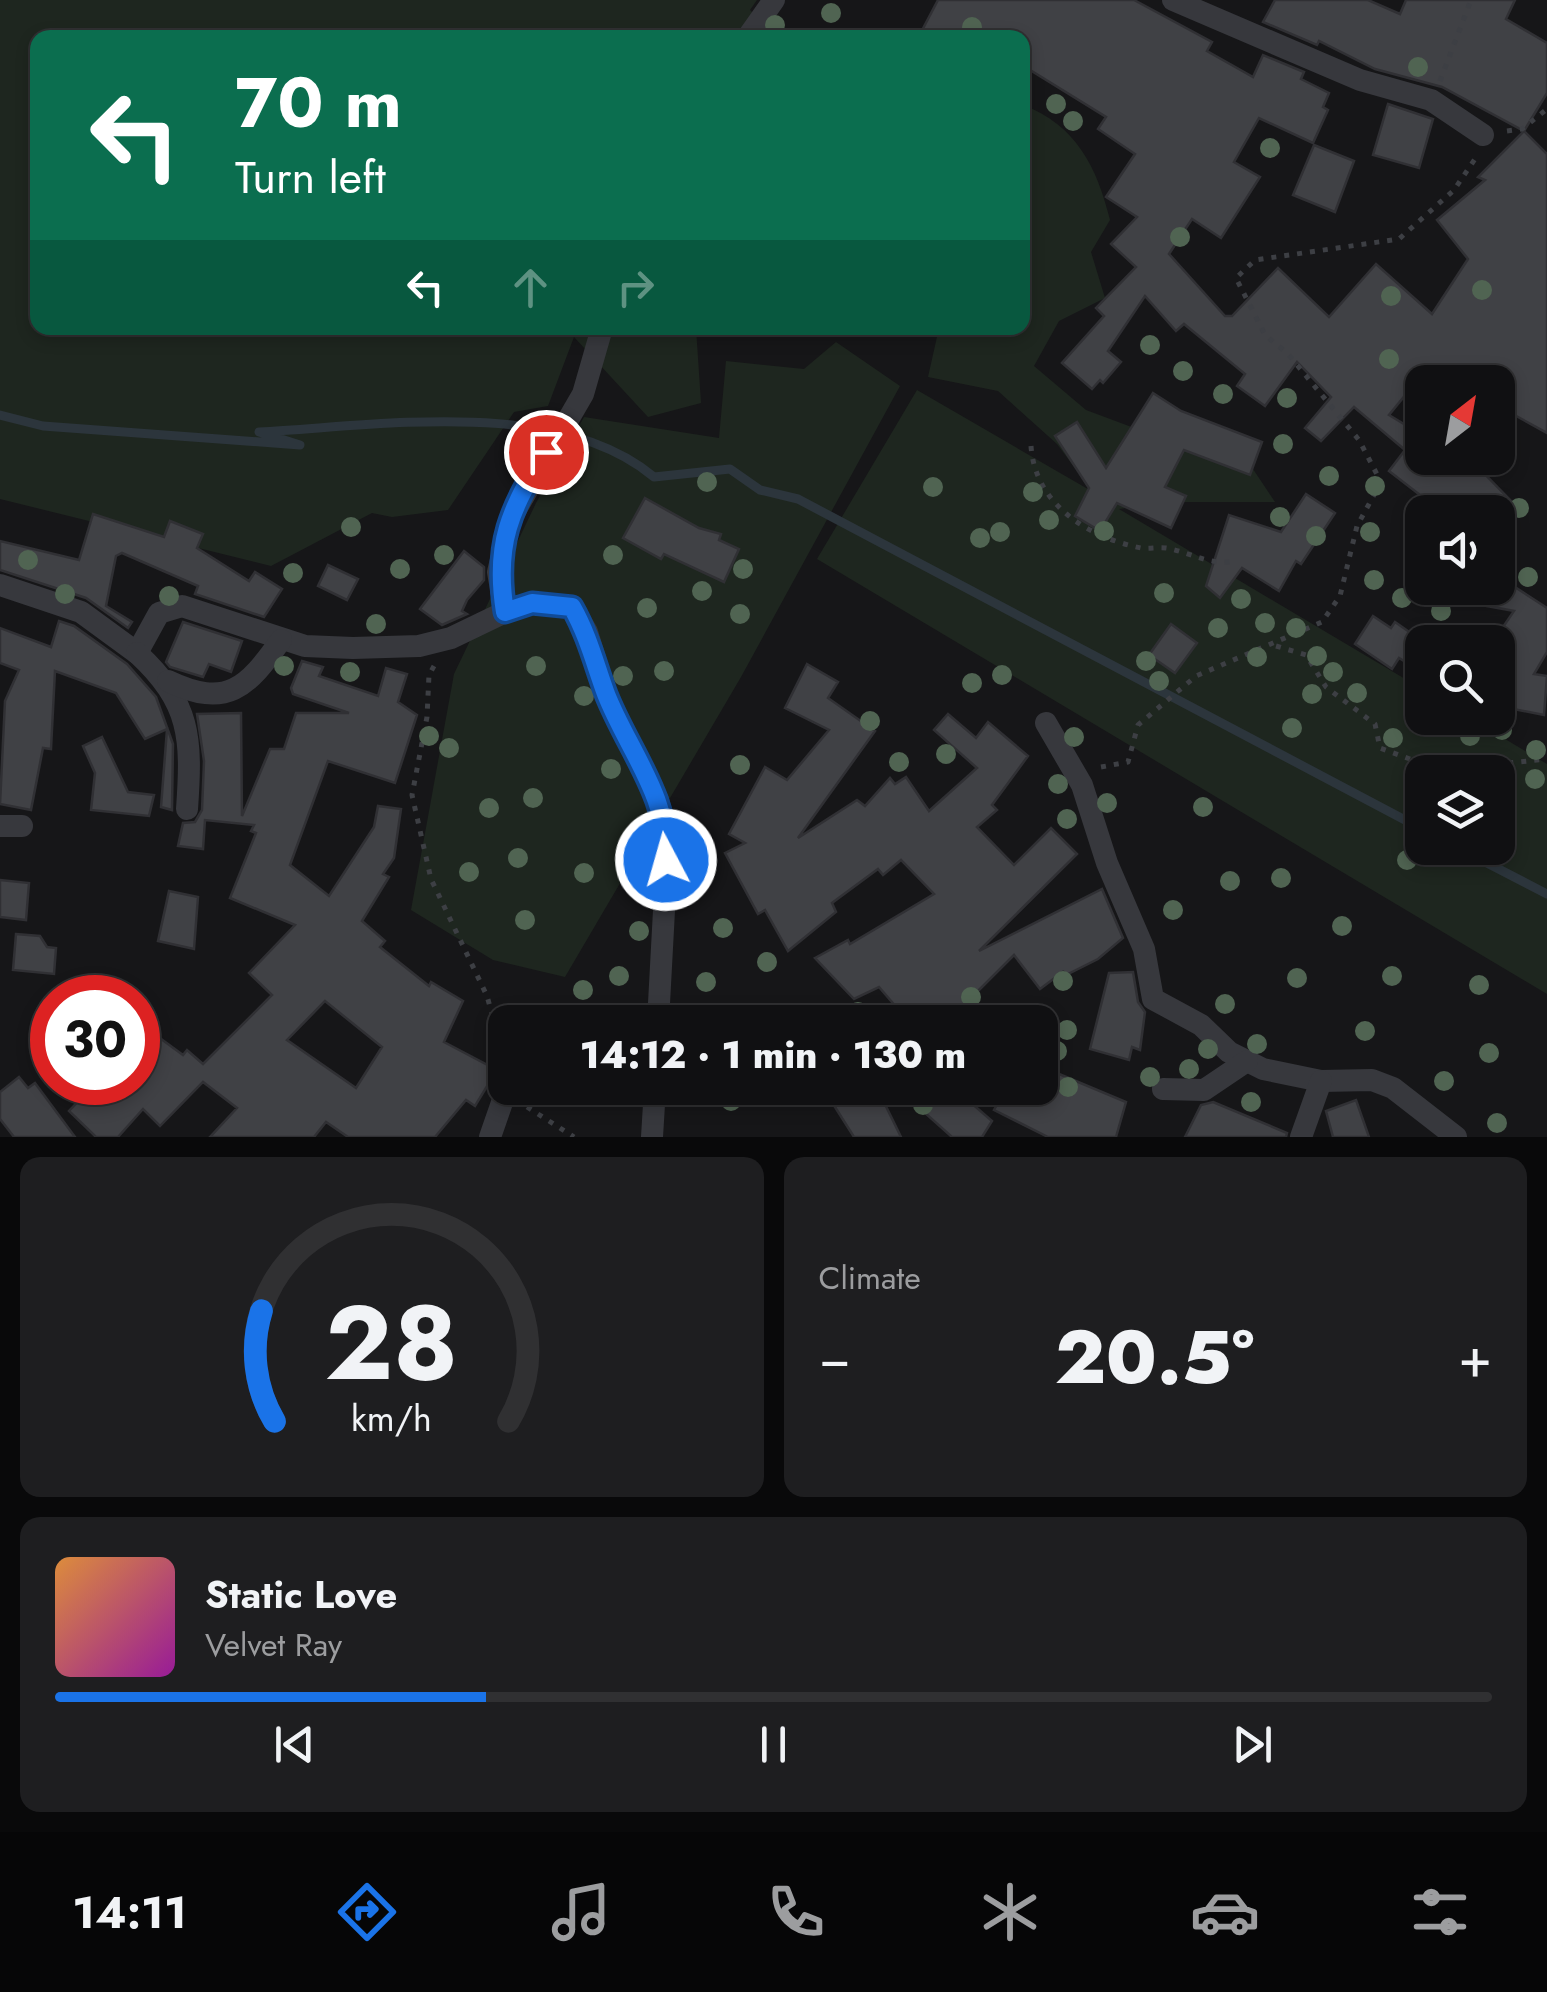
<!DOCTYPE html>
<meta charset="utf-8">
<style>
:root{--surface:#101012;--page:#1e1e20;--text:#f1f3f6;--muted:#9c9d9f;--line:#303032;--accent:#1a73e8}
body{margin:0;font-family:Jost,sans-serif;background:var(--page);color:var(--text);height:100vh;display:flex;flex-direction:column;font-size:38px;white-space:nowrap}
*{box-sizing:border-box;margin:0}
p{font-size:32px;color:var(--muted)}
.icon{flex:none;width:55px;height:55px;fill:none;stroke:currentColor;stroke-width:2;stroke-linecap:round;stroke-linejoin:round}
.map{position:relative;height:1137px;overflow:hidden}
.panel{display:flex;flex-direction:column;gap:20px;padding:20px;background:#09090a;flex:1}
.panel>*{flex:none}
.top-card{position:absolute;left:30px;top:30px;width:1000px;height:305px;border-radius:20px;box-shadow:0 5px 15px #0003,0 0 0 2px var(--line);background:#0b6e4f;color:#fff;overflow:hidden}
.needle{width:65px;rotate:31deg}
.controls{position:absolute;left:1405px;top:365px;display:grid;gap:20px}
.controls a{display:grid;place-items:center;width:110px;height:110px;border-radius:20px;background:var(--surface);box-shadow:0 5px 15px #0003,0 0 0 2px var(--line);font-size:50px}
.speed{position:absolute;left:30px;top:975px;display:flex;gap:20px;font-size:50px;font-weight:700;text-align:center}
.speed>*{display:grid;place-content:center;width:130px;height:130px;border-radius:50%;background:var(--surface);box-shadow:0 5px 15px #0003,0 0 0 2px var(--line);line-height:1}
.speed .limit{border:15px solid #d22;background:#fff;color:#111}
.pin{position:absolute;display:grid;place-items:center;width:85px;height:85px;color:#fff;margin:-42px;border:5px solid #fff;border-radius:50%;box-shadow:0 2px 10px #0007}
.me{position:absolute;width:110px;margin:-55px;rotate:354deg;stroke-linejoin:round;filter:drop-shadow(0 0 8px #0008)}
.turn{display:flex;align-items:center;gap:35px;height:210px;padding:0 40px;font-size:45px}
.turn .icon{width:130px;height:130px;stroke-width:2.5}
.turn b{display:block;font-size:70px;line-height:85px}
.lanes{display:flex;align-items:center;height:95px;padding:0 40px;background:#0003;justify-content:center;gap:50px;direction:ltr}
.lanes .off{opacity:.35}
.big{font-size:75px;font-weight:800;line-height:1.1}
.panel .widget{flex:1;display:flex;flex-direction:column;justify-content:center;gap:15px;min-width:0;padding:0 35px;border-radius:20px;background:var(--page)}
.panel .dial{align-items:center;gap:0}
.dial svg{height:260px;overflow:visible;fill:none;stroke:var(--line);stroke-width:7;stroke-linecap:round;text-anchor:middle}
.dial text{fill:var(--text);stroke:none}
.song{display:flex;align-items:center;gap:30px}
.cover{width:120px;height:120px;border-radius:15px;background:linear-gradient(135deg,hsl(30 70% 55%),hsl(300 70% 35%))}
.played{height:10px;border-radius:5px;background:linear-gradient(90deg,var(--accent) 30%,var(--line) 30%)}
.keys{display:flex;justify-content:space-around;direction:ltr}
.heat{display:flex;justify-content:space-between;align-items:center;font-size:55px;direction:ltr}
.panel .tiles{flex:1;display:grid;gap:20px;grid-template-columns:1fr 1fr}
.widget:last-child{grid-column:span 2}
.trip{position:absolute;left:488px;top:1005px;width:570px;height:100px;border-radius:20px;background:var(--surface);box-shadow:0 5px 15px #0003,0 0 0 2px var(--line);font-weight:800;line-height:100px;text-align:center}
.tab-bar{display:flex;height:160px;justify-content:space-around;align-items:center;background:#060607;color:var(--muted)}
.tab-bar .icon{width:70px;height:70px}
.tab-bar .current{color:var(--accent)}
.tab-bar b{font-size:45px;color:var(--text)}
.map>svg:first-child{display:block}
.green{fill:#1e261f;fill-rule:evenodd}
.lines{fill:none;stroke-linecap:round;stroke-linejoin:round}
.stream{stroke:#2c353c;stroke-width:9}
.building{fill:#404145;stroke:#303034;stroke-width:2.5;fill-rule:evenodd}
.path{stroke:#3d3f44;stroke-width:5;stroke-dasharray:5 8;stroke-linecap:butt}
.street{stroke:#37383d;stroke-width:22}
.tree{fill:#506452}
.route-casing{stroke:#114b97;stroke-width:25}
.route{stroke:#1a73e8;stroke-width:18}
</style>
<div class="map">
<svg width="1547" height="1137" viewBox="0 0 1547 1137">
<rect width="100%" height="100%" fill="#161618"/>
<!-- green -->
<g class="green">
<polygon points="0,0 757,0 750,10 777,37 38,38 38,328 696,328 701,403 648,417 574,337 548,406 514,412 448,510 392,517 372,513 271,566 0,499"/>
<path d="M1023,105C1076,125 1097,167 1110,220L1091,252L1105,298L1059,321L1034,366L1086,410L1161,438L1247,460L1275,502H1169L1119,509L1422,689V718H1470L1547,764V994L817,559L917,390L1093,492L1057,444L998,391L928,377L939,328H1022ZM1422,772H1498V848H1422Z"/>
<polygon points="836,342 900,386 741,677 565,977 493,960 411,910 454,674 536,503 584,417 719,438 726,361 804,369"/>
</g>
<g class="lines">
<!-- stream -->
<g class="stream">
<path d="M0,415L43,426L300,445L259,432C378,426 558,396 654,477L730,469L760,490L798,499L1422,829"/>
<polyline points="1458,848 1547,894"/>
</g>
</g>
<!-- building -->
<g class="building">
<polygon points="938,0 1134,0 1212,42 1207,51 1253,77 1263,55 1304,72 1301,79 1329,93 1323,107 1328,110 1313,143 1259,118 1234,162 1260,177 1221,238 1192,219 1169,254 1225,316 1232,316 1278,268 1329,317 1376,264 1432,314 1468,259 1437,220 1485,180 1478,177 1524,131 1547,154 1547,433 1498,406 1498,382 1416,382 1389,415 1419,433 1422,428 1422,458 1469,458 1512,502 1501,512 1442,512 1389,471 1405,450 1354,407 1321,441 1305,428 1331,397 1297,362 1265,406 1237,386 1245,374 1184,324 1176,331 1145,296 1108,351 1121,362 1103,383 1100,380 1092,389 1062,363 1104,316 1096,308 1136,267 1111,244 1137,217 1106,197 1135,154 1098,129 1106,117 1022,65 1022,38 918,38"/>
<polygon points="1275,0 1368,0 1400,14 1406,0 1515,0 1506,19 1547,43 1547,93 1524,131 1442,87 1375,69 1319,41 1317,45 1263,22"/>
<polygon points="1388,104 1433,119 1419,168 1373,155"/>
<polygon points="1314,145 1354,161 1335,212 1293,195"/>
<polygon points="1153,393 1181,411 1262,442 1250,475 1184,450 1165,487 1186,496 1171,528 1117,503 1100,531 1075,516 1089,488 1055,436 1077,422 1106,468"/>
<polygon points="1306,494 1335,513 1301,564 1296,561 1279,591 1242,568 1220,598 1206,586 1229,515 1281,532"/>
<polygon points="645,498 699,528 721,534 719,540 739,549 724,582 664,554 661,559 623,538"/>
<polygon points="93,514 164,537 170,521 203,534 197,548 249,581 255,572 282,589 264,617 195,594 198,586 122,553 116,556 106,606 132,622 128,628 86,598 0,570 0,541 79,560"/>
<polygon points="464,551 484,567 484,580 467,600 462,611 467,614 442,625 420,609"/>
<polygon points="328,565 358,579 347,600 318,586"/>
<polygon points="1498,576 1547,608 1547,652 1534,674 1547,676 1544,715 1498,706 1498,678 1507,634 1501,630 1514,611 1448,599 1449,588 1498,588"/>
<polygon points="1373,616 1391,628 1395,622 1418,638 1404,661 1399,658 1392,669 1355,644"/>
<polygon points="59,621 74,626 127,664 156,697 173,744 172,810 161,807 167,729 145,739 116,693 55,671 51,749 43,748 31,810 0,804 5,701 19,670 0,663 0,628 51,647"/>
<polygon points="183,622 242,641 231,672 209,664 203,677 170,667 166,662"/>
<polygon points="1171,624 1197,643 1175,673 1149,655"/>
<path d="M302,661L323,667L319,676L378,696L386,668L407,674L398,702L417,715L395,783L328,761L290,865L329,896L374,827L378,806L401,809L394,858L383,874L389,877L362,921L385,941L380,947L429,986L431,982L463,1001L444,1042L497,1070L475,1106L466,1100L435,1137H348L326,1122L314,1137H210L237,1108L203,1082L160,1126L143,1109L118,1137H96L69,1111L94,1085L99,1089L105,1082H138V1022L183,1055L187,1050L203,1064L272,995L249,973L295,925L230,898L256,833L251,831L254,825L205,820L203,849L178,846L183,823L195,822L202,810L204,761L197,714L241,713L242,816L270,749H284L296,713H349L293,694L291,688ZM325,1001L382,1047L356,1088L287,1040Z"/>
<polygon points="807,664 838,682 828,698 875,731 798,838 857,800 865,806 890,778 895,784 906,777 929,811 977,768 934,730 948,714 976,738 988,722 1028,756 992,805 997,810 977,827 1014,865 1051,828 1077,854 979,951 1102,889 1123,938 1098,959 1060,978 1064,971 1040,989 1014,955 957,1012 954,1008 937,1022 909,1022 879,987 854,999 815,958 848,940 850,944 934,894 901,860 883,875 878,869 832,903 836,912 788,951 765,910 758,914 725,853 745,843 729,834 765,767 787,780 829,730 785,708"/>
<polygon points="102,737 128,792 154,795 149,816 91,810 95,773 83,746"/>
<polygon points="0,880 29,883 26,920 0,917"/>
<polygon points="169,891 198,897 194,949 158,941"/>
<polygon points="16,934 40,936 47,947 56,948 54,974 13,970"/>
<polygon points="1133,972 1138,1002 1145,1012 1140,1050 1132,1047 1129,1060 1090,1049 1109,973"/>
<polygon points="1040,1066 1126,1102 1116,1137 1048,1137 994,1110 1006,1088 1040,1088"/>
<polygon points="19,1077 28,1088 35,1083 75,1137 14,1137 0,1119 0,1092"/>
<polygon points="948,1088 954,1088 992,1121 982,1137 952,1137 925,1113"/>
<polygon points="862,1089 870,1100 879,1092 901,1137 854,1137 835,1107"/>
<polygon points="1356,1100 1369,1137 1333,1137 1326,1111"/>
<polygon points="1213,1102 1287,1133 1286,1137 1185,1137 1201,1105"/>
</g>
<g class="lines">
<!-- path -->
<g class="path">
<polyline points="1440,81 1471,0"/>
<polyline points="1507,131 1522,129 1547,109"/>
<path d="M1031,446C1035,504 1087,537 1141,548C1151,549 1162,546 1171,549C1192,554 1209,564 1231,562"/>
<polyline points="1276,646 1306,655 1326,687 1375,724 1380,748 1410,759 1471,767 1547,759"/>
<polyline points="434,666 429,675 427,717 412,795 431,879 487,996 505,1060"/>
<polyline points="1101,767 1128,762 1138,725 1196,676 1322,622 1340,596 1357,526 1381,482 1359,440 1288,354 1265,335 1236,278 1255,260 1399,239 1454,190 1477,156"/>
<polyline points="527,1107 574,1137"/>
</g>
<!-- street -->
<g class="street">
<polyline points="1173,0 1360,80 1431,100 1483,135"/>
<polyline points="747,38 774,0"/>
<polyline points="0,585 81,612 137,653 159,613 182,606 305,646 353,648 419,646 451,638 505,612 498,572 511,518 583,394 602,328"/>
<polyline points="505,612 532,603 572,607 587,632 606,695 658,800 668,836 658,1022"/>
<path d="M137,653C191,703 192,738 187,809"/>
<path d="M168,681C227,709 247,688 281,640"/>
<polyline points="1046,723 1082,785 1107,863 1144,949 1153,999 1201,1025 1229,1052 1263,1069 1321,1081 1372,1080 1393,1088 1456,1137"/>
<polyline points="0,826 22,826"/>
<polyline points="1163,1089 1204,1090 1247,1061"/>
<polyline points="490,1137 507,1088"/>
<polyline points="652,1137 655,1088"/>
<polyline points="1301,1137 1321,1081"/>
</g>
</g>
<!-- trees -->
<g class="tree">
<circle cx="831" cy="13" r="10"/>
<circle cx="775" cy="25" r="10"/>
<circle cx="972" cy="27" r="10"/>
<circle cx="1418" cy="67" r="10"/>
<circle cx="1056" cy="104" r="10"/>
<circle cx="1073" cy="121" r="10"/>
<circle cx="1270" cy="148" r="10"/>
<circle cx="1180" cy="237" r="10"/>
<circle cx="1482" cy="290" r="10"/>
<circle cx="1391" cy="296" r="10"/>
<circle cx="1150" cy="345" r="10"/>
<circle cx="1389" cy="359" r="10"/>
<circle cx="1183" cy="371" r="10"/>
<circle cx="1223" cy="394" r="10"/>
<circle cx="1287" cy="398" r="10"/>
<circle cx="1283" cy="444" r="10"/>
<circle cx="1329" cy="476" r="10"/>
<circle cx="707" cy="482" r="10"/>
<circle cx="1375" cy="486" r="10"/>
<circle cx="933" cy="487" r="10"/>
<circle cx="1033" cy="492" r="10"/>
<circle cx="1519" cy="508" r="10"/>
<circle cx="1280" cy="517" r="10"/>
<circle cx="1049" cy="520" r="10"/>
<circle cx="351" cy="527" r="10"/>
<circle cx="1104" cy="531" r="10"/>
<circle cx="1000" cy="532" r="10"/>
<circle cx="1370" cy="532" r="10"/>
<circle cx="1316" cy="536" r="10"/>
<circle cx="980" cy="538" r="10"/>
<circle cx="444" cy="555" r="10"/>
<circle cx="613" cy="555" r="10"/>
<circle cx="28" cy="560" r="10"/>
<circle cx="400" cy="569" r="10"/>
<circle cx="743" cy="569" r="10"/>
<circle cx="293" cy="573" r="10"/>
<circle cx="1528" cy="577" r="10"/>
<circle cx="1374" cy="580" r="10"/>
<circle cx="702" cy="591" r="10"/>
<circle cx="1164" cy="593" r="10"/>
<circle cx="65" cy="594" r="10"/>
<circle cx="169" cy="596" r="10"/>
<circle cx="1402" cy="598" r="10"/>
<circle cx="1241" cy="599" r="10"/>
<circle cx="647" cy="608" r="10"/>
<circle cx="1441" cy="611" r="10"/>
<circle cx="740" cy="614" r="10"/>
<circle cx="1265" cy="623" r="10"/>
<circle cx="376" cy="624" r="10"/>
<circle cx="1218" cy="628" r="10"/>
<circle cx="1296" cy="628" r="10"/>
<circle cx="1317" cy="656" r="10"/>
<circle cx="1257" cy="657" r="10"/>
<circle cx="1146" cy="661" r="10"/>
<circle cx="284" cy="666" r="10"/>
<circle cx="536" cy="666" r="10"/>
<circle cx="664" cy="671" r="10"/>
<circle cx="350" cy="672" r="10"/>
<circle cx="1333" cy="672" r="10"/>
<circle cx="1002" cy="675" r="10"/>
<circle cx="623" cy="676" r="10"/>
<circle cx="1159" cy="681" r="10"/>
<circle cx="972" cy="683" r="10"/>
<circle cx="1357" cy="693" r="10"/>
<circle cx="1312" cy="694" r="10"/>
<circle cx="584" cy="696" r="10"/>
<circle cx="870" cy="721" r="10"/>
<circle cx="1292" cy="728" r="10"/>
<circle cx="1502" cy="730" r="10"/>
<circle cx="429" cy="736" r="10"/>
<circle cx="1470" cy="736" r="10"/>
<circle cx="1074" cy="737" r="10"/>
<circle cx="1393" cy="738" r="10"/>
<circle cx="449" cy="748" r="10"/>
<circle cx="1536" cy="750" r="10"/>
<circle cx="946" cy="754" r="10"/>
<circle cx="899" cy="762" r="10"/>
<circle cx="740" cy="765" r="10"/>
<circle cx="611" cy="769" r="10"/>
<circle cx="1535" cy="779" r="10"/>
<circle cx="1058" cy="784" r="10"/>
<circle cx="533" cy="798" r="10"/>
<circle cx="1107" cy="803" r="10"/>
<circle cx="1203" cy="807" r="10"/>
<circle cx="489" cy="808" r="10"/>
<circle cx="1067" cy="819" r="10"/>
<circle cx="518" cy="858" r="10"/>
<circle cx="1407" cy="860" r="10"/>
<circle cx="469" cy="872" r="10"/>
<circle cx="584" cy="873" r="10"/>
<circle cx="1281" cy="878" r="10"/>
<circle cx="1230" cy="881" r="10"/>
<circle cx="1173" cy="910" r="10"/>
<circle cx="525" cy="920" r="10"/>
<circle cx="1342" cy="926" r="10"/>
<circle cx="723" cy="928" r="10"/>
<circle cx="639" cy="931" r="10"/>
<circle cx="767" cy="962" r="10"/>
<circle cx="619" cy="976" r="10"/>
<circle cx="1392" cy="976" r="10"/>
<circle cx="1297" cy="978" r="10"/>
<circle cx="1063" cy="981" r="10"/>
<circle cx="706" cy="982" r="10"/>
<circle cx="1479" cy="985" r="10"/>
<circle cx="583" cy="990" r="10"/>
<circle cx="971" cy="997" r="10"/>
<circle cx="1225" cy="1004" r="10"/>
<circle cx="858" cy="1012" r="10"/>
<circle cx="1067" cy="1030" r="10"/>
<circle cx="1365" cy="1031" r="10"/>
<circle cx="1257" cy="1044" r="10"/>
<circle cx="1208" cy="1049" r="10"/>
<circle cx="1057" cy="1051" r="10"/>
<circle cx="1489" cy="1053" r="10"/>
<circle cx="1189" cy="1069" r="10"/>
<circle cx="1150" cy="1077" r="10"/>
<circle cx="1444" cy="1081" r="10"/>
<circle cx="1068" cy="1087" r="10"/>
<circle cx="731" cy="1101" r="10"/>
<circle cx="1251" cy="1102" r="10"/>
<circle cx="923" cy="1105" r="10"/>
<circle cx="1497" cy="1123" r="10"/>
</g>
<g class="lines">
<defs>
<path id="route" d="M546,452C510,509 494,544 505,612L532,603L572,607C588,635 595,664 606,694C628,750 670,798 666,860"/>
</defs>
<!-- route casing -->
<use href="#route" class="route-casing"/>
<!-- route -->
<use href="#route" class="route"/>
</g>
</svg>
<div class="controls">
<a><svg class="needle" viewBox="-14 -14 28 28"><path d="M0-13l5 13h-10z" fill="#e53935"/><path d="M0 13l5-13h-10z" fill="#9c9d9f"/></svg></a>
<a><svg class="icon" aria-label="sound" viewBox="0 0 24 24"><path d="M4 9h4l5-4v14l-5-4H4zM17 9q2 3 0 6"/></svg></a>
<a><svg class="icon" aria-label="search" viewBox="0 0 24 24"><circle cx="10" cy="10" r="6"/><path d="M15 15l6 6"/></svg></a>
<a><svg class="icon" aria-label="layers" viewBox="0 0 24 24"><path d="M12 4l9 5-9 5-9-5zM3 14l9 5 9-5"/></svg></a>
</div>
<div class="speed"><div class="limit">30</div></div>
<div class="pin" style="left:546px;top:452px;background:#d93025"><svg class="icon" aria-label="arrive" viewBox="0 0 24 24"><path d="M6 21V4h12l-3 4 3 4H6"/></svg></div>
<svg class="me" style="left:666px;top:860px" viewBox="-20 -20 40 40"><circle r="17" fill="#1a73e8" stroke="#fff" stroke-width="3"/><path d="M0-11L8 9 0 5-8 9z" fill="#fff"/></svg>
<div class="trip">14:12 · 1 min · 130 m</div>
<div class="top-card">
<div class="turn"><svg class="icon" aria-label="left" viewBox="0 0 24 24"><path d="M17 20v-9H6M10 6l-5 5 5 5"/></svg><div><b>70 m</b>Turn left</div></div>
<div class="lanes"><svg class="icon" aria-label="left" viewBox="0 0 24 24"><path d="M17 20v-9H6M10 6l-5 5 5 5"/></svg><svg class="icon off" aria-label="ahead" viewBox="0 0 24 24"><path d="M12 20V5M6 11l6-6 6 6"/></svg><svg class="icon off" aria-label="right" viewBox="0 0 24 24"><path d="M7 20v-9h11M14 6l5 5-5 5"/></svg></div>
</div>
</div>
<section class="panel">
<div class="tiles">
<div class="widget dial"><svg viewBox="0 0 100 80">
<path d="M14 69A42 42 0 1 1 86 69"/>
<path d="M14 69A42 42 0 0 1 10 35" stroke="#1a73e8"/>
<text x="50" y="56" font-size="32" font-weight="700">28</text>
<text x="50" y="72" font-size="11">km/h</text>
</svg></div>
<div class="widget"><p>Climate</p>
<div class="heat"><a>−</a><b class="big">20.5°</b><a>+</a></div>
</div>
<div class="widget">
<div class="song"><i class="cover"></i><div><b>Static Love</b><p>Velvet Ray</p></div></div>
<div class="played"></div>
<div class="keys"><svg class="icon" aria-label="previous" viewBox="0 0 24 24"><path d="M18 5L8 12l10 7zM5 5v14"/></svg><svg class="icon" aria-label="pause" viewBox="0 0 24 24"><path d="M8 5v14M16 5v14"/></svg><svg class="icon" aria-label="next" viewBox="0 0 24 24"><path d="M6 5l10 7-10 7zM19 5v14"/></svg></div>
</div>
</div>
</section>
<nav class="tab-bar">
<b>14:11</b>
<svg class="icon current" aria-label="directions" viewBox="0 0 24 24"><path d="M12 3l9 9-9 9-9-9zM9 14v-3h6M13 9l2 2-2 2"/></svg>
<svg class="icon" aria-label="music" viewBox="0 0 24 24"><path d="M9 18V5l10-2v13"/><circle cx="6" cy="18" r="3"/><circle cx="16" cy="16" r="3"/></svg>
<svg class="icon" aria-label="phone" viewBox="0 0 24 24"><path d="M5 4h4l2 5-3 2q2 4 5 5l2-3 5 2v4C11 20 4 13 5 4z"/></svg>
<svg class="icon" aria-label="climate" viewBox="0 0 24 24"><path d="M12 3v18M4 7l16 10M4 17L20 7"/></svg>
<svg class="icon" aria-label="car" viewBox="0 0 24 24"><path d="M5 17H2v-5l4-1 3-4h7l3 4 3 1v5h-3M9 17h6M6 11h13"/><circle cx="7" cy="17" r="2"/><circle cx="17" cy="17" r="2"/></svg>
<svg class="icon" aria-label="filters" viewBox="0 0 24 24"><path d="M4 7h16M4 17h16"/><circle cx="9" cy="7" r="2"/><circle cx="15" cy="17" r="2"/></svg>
</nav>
